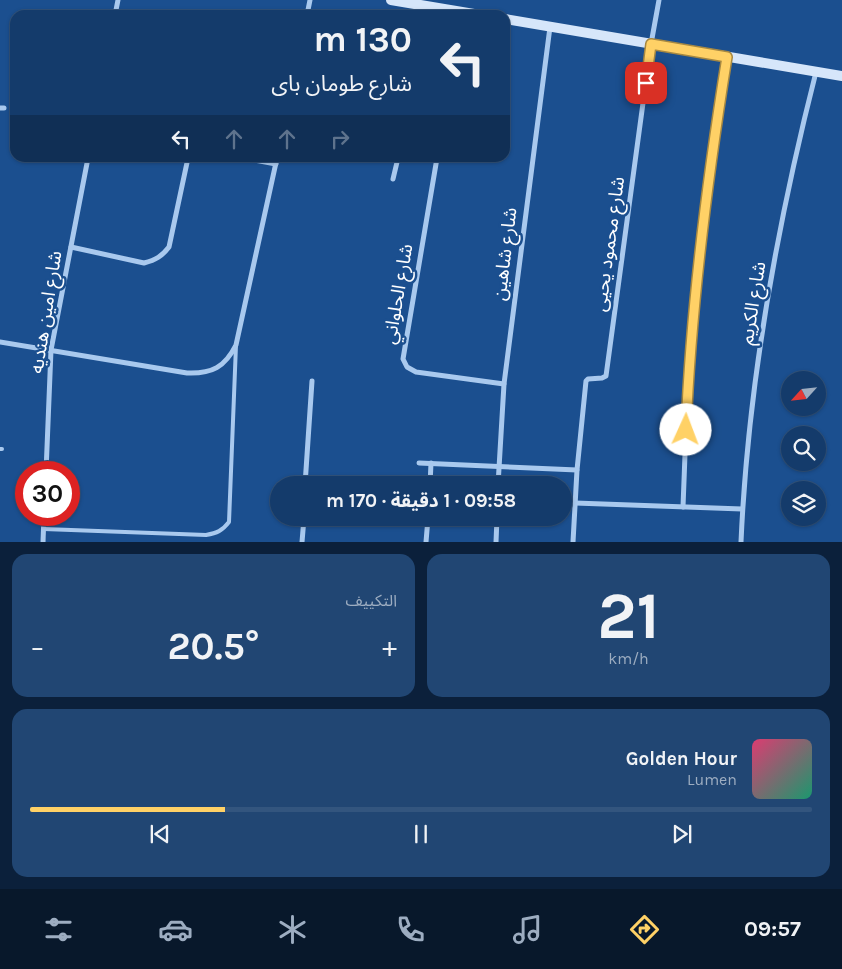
<!DOCTYPE html>
<html lang="ar">
<meta charset="utf-8">
<style>
:root{--surface:#143b6b;--page:#214673;--text:#f1f3f6;--muted:#9dadc1;--line:#33557e;--accent:#ffd166}
body{margin:0;font-family:Karla,"Noto Sans Arabic",sans-serif;background:var(--page);color:var(--text);direction:rtl;height:100vh;display:flex;flex-direction:column;font-size:19px;white-space:nowrap}
*{box-sizing:border-box;margin:0}
p{font-size:16px;color:var(--muted)}
.icon{flex:none;width:28px;height:28px;fill:none;stroke:currentColor;stroke-width:2;stroke-linecap:round;stroke-linejoin:round}
.map{position:relative;height:542px;overflow:hidden;direction:ltr}
.panel{display:flex;flex-direction:column;gap:12px;padding:12px;background:#0b203b;flex:1}
.panel>*{flex:none}
.top-card{position:absolute;left:10px;top:10px;width:500px;height:152px;border-radius:15px;box-shadow:0 1px 4px #0004,0 0 0 1px var(--line);direction:rtl;background:#143b6b;color:var(--text);overflow:hidden}
.needle{width:32px;rotate:243deg}
.controls{position:absolute;left:781px;top:371px;display:grid;gap:10px}
.controls a{display:grid;place-items:center;width:45px;height:45px;border-radius:50%;background:var(--surface);box-shadow:0 1px 4px #0004,0 0 0 1px var(--line);font-size:25px}
.speed{position:absolute;left:15px;top:461px;display:flex;gap:10px;font-size:25px;font-weight:700;text-align:center}
.speed>*{display:grid;place-content:center;width:65px;height:65px;border-radius:50%;background:var(--surface);box-shadow:0 1px 4px #0004,0 0 0 1px var(--line);line-height:1}
.speed .limit{border:8px solid #d22;background:#fff;color:#111}
.pin{position:absolute;display:grid;place-items:center;width:42px;height:42px;color:#fff;margin:-21px;border-radius:10px;box-shadow:0 2px 8px #0006}
.me{position:absolute;width:55px;margin:-28px;rotate:2deg;stroke-linejoin:round;filter:drop-shadow(0 0 4px #0008)}
.turn{display:flex;align-items:center;gap:18px;height:105px;padding:0 15px;font-size:22px}
.turn .icon{width:65px;height:65px;stroke-width:2.5}
.turn b{display:block;font-size:35px;line-height:42px}
.lanes{display:flex;align-items:center;height:48px;padding:0 15px;background:#0003;justify-content:center;gap:25px;direction:ltr}
.lanes .off{opacity:.35}
.big{font-size:38px;font-weight:700;line-height:1.1}
.panel .card{flex:1;display:flex;flex-direction:column;justify-content:center;gap:8px;min-width:0;padding:0 18px;border-radius:15px;background:var(--page)}
.panel .dial{align-items:center;gap:0}
.dial b{font-size:65px;line-height:1}
.song{display:flex;align-items:center;gap:15px}
.cover{width:60px;height:60px;border-radius:8px;background:linear-gradient(135deg,hsl(340 70% 55%),hsl(160 70% 35%))}
.played{height:5px;border-radius:2px;background:linear-gradient(90deg,var(--accent) 25%,var(--line) 25%)}
.keys{display:flex;justify-content:space-around;direction:ltr}
.heat{display:flex;justify-content:space-between;align-items:center;font-size:28px;direction:ltr}
.panel .tiles{flex:1;display:grid;gap:12px;grid-template-columns:1fr 1fr}
.card:last-child{grid-column:span 2}
.trip{position:absolute;left:270px;top:476px;width:302px;height:50px;border-radius:25px;background:var(--surface);box-shadow:0 1px 4px #0004,0 0 0 1px var(--line);font-weight:700;line-height:50px;text-align:center;direction:rtl}
.menu{display:flex;height:80px;justify-content:space-around;align-items:center;background:#08182b;color:var(--muted)}
.menu .icon{width:35px;height:35px}
.menu .active{color:var(--accent)}
.menu b{font-size:22px;color:var(--text)}
.map>svg:first-child{display:block}
.lines{fill:none;stroke-linecap:round;stroke-linejoin:round}
.lane{stroke:#a9c9ee;stroke-width:4}
.street{stroke:#a9c9ee;stroke-width:5}
.secondary{stroke:#d6e6fa;stroke-width:10}
.route-casing{stroke:#a68842;stroke-width:12}
.route{stroke:#ffd166;stroke-width:9}
.labels{text-anchor:middle;dominant-baseline:central;stroke-width:5;stroke-linejoin:round;paint-order:stroke}
.street-label{font-size:19px;fill:#fff;stroke:#1b4f8f}
</style>
<div class="map">
<svg width="842" height="542" viewBox="0 0 842 542">
<rect width="100%" height="100%" fill="#1b4f8f"/>
<g class="lines">
<!-- lane -->
<g class="lane">
<polyline points="0,449 2,449"/>
<path d="M44,529L206,535C217,533 222,531 229,522L236,345"/>
</g>
<!-- street -->
<g class="street">
<polyline points="115,15 118,0"/>
<polyline points="307,15 310,0"/>
<polyline points="424,15 426,6"/>
<polyline points="0,108 4,108"/>
<polyline points="243,158 276,164"/>
<polyline points="437,158 403,359 407,367 416,372 504,384"/>
<polyline points="393,179 398,158"/>
<path d="M71,247L144,263C156,260 162,256 169,247L188,158"/>
<path d="M0,342L187,373C212,374 225,367 236,345L277,158"/>
<polyline points="419,463 577,470"/>
<polyline points="46,472 51,350 88,158"/>
<polyline points="305,485 312,381"/>
<polyline points="430,485 431,463"/>
<polyline points="498,485 504,384 550,27"/>
<polyline points="575,503 742,509"/>
<path d="M683,507C686,431 688,355 696,279C703,205 715,131 727,57"/>
<polyline points="43,542 44,515"/>
<polyline points="302,542 304,518"/>
<polyline points="426,542 428,518"/>
<polyline points="496,542 497,518"/>
<polyline points="573,542 577,470 586,381 588,379 602,378 606,376 651,44 659,0"/>
<path d="M741,542C748,383 777,225 816,72"/>
</g>
<!-- secondary -->
<g class="secondary">
<polyline points="391,0 480,15"/>
<polyline points="505,19 842,76"/>
</g>
</g>
<g class="lines">
<defs>
<path id="route" d="M646,83L651,44L727,57C707,181 691,304 686,430"/>
</defs>
<!-- route casing -->
<use href="#route" class="route-casing"/>
<!-- route -->
<use href="#route" class="route"/>
</g>
<g class="labels">
<!-- street labels -->
<g class="street-label">
<text transform="translate(609 244) rotate(-82)">شارع محمود يحيى</text>
<text transform="translate(505 254) rotate(-83)">شارع شاهين</text>
<text transform="translate(398 294) rotate(-80)">شارع الحلواني</text>
<text transform="translate(753 303) rotate(-81)">شارع الكريم</text>
<text transform="translate(46 312) rotate(-81)">شارع امين هنديه</text>
</g>
</g>
</svg>
<div class="controls">
<a><svg class="needle" viewBox="-14 -14 28 28"><path d="M0-13l5 13h-10z" fill="#e53935"/><path d="M0 13l5-13h-10z" fill="#9dadc1"/></svg></a>
<a><svg class="icon" aria-label="search" viewBox="0 0 24 24"><circle cx="10" cy="10" r="6"/><path d="M15 15l6 6"/></svg></a>
<a><svg class="icon" aria-label="layers" viewBox="0 0 24 24"><path d="M12 4l9 5-9 5-9-5zM3 14l9 5 9-5"/></svg></a>
</div>
<div class="speed"><div class="limit">30</div></div>
<div class="pin" style="left:646px;top:83px;background:#d93025"><svg class="icon" aria-label="arrive" viewBox="0 0 24 24"><path d="M6 21V4h12l-3 4 3 4H6"/></svg></div>
<svg class="me" style="left:686px;top:430px" viewBox="-20 -20 40 40"><circle r="19" fill="#fff"/><path d="M0-13L10 11 0 6-10 11z" fill="#ffd166"/></svg>
<div class="trip">09:58 · 1 دقيقة · 170 m</div>
<div class="top-card">
<div class="turn"><svg class="icon" aria-label="left" viewBox="0 0 24 24"><path d="M17 20v-9H6M10 6l-5 5 5 5"/></svg><div><b>130 m</b>شارع طومان باى</div></div>
<div class="lanes"><svg class="icon" aria-label="left" viewBox="0 0 24 24"><path d="M17 20v-9H6M10 6l-5 5 5 5"/></svg><svg class="icon off" aria-label="ahead" viewBox="0 0 24 24"><path d="M12 20V5M6 11l6-6 6 6"/></svg><svg class="icon off" aria-label="ahead" viewBox="0 0 24 24"><path d="M12 20V5M6 11l6-6 6 6"/></svg><svg class="icon off" aria-label="right" viewBox="0 0 24 24"><path d="M7 20v-9h11M14 6l5 5-5 5"/></svg></div>
</div>
</div>
<section class="panel">
<div class="tiles">
<div class="card dial"><b>21</b><p>km/h</p></div>
<div class="card"><p>التكييف</p>
<div class="heat"><a>−</a><b class="big">20.5°</b><a>+</a></div>
</div>
<div class="card">
<div class="song"><i class="cover"></i><div><b>Golden Hour</b><p>Lumen</p></div></div>
<div class="played"></div>
<div class="keys"><svg class="icon" aria-label="previous" viewBox="0 0 24 24"><path d="M18 5L8 12l10 7zM5 5v14"/></svg><svg class="icon" aria-label="pause" viewBox="0 0 24 24"><path d="M8 5v14M16 5v14"/></svg><svg class="icon" aria-label="next" viewBox="0 0 24 24"><path d="M6 5l10 7-10 7zM19 5v14"/></svg></div>
</div>
</div>
</section>
<nav class="menu">
<b>09:57</b>
<svg class="icon active" aria-label="directions" viewBox="0 0 24 24"><path d="M12 3l9 9-9 9-9-9zM9 14v-3h6M13 9l2 2-2 2"/></svg>
<svg class="icon" aria-label="music" viewBox="0 0 24 24"><path d="M9 18V5l10-2v13"/><circle cx="6" cy="18" r="3"/><circle cx="16" cy="16" r="3"/></svg>
<svg class="icon" aria-label="phone" viewBox="0 0 24 24"><path d="M5 4h4l2 5-3 2q2 4 5 5l2-3 5 2v4C11 20 4 13 5 4z"/></svg>
<svg class="icon" aria-label="climate" viewBox="0 0 24 24"><path d="M12 3v18M4 7l16 10M4 17L20 7"/></svg>
<svg class="icon" aria-label="car" viewBox="0 0 24 24"><path d="M5 17H2v-5l4-1 3-4h7l3 4 3 1v5h-3M9 17h6M6 11h13"/><circle cx="7" cy="17" r="2"/><circle cx="17" cy="17" r="2"/></svg>
<svg class="icon" aria-label="filters" viewBox="0 0 24 24"><path d="M4 7h16M4 17h16"/><circle cx="9" cy="7" r="2"/><circle cx="15" cy="17" r="2"/></svg>
</nav>
